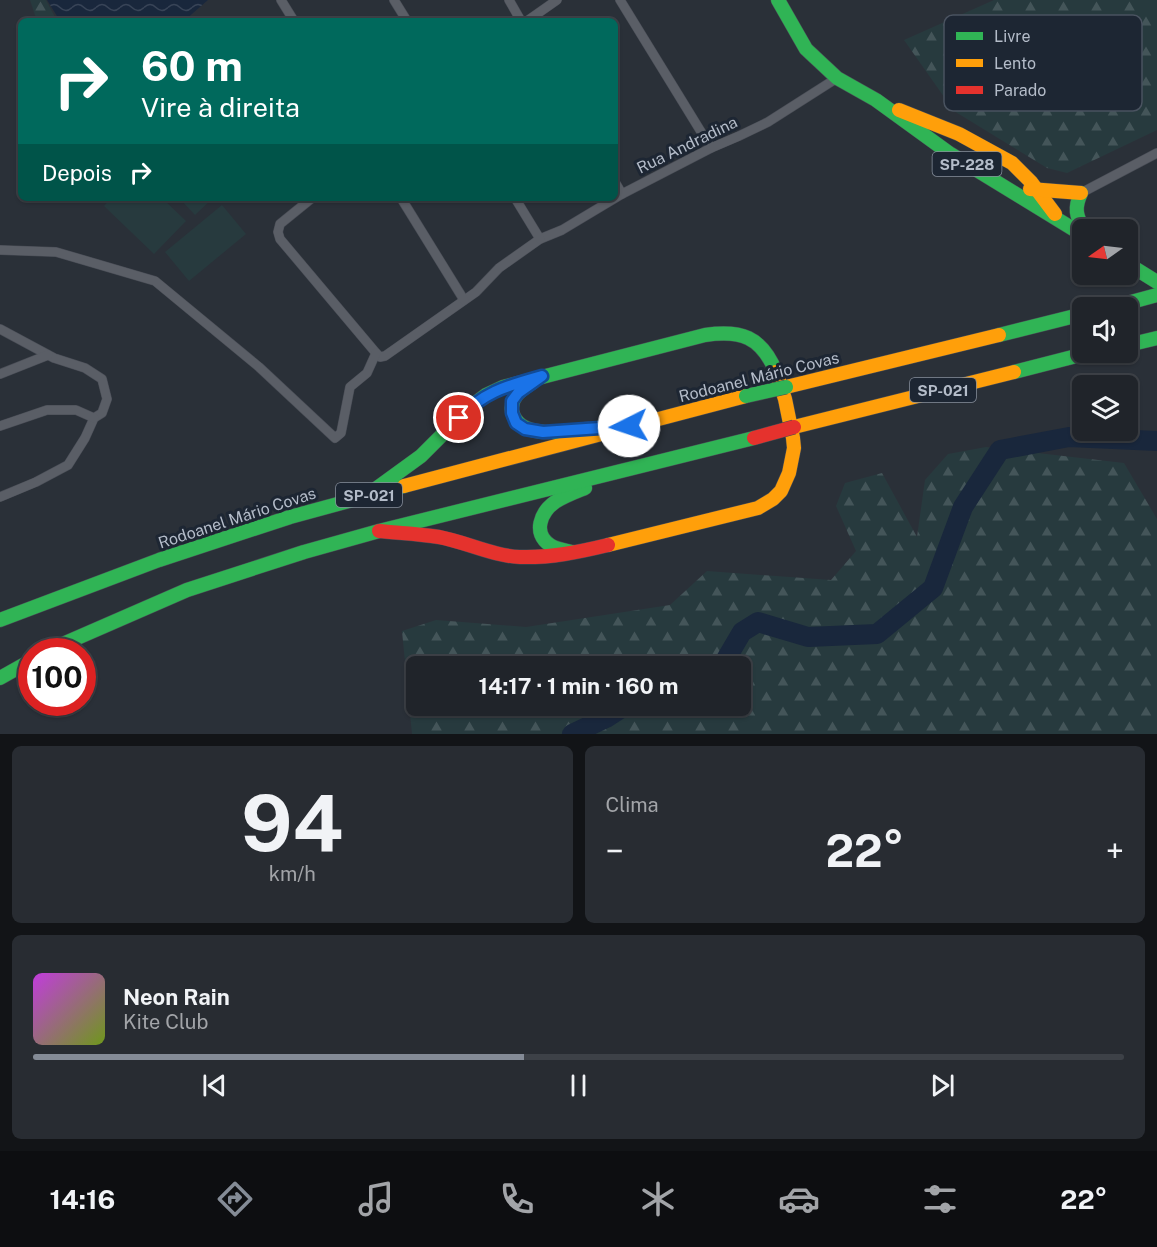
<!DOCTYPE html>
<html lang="pt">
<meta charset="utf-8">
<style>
:root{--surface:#20242a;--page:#282c32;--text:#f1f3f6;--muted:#a2a4a8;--line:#3d4147;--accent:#848b96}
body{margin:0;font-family:"Public Sans",sans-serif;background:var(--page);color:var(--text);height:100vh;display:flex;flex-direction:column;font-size:22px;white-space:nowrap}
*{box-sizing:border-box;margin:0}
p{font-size:20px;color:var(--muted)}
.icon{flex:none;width:33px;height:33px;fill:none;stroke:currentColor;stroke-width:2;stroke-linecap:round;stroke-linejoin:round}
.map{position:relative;height:734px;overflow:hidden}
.sheet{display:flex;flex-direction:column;gap:12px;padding:12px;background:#121417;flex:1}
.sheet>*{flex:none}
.banner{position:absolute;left:18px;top:18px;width:600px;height:183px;border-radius:9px;box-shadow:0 2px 4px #0004,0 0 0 2px var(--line);background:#00695c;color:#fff;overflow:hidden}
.needle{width:39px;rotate:256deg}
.fabs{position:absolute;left:1072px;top:219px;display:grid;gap:12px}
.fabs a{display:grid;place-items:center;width:66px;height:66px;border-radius:9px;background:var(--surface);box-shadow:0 2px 4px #0004,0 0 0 2px var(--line);font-size:30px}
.speed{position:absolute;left:18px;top:638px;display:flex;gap:12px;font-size:30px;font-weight:700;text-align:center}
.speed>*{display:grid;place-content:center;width:78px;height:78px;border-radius:50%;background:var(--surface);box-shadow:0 2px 4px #0004,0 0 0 2px var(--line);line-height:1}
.speed .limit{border:9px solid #d22;background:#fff;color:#111}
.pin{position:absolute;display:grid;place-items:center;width:51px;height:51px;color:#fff;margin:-26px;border:3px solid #fff;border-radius:50%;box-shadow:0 2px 6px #0007}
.me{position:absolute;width:66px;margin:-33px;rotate:266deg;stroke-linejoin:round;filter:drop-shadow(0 0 4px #0008)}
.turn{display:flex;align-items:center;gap:21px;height:126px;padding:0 24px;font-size:27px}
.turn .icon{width:78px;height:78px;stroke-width:2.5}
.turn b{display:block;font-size:42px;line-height:51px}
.then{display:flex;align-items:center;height:57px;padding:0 24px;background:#0003;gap:12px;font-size:22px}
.big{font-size:45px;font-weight:700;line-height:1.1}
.sheet .tile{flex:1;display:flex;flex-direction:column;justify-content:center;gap:9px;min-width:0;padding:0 21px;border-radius:9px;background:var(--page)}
.sheet .dial{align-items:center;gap:0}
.dial b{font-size:78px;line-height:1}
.song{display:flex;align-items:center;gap:18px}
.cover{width:72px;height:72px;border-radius:9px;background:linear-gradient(135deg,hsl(290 70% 55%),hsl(80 70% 35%))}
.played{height:6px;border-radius:3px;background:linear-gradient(90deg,var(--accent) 45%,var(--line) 45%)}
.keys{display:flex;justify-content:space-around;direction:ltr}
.heat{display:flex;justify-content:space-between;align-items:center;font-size:33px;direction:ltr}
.sheet .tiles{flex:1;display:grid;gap:12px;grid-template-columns:1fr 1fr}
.tile:last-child{grid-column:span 2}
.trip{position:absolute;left:406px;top:656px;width:345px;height:60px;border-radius:9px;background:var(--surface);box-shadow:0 2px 4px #0004,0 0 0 2px var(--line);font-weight:700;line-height:60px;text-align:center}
.tab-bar{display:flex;height:96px;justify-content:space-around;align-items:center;background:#0d0e11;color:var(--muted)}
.tab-bar .icon{width:42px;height:42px}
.tab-bar .selected{color:var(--accent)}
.tab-bar b{font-size:27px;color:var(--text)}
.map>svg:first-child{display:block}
.forest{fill:url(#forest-firs);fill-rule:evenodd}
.garden{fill:#273a3e}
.water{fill:url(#water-waves)}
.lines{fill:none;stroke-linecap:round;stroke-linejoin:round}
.river{stroke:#19273c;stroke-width:20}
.street-casing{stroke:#484c55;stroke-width:10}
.fast-casing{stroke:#484c55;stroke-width:15}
.slow-casing{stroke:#484c55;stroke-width:15}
.jam-casing{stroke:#484c55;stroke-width:15}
.street{stroke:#5a5e66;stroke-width:9}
.fast{stroke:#30b455;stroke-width:14}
.slow{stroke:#ff9f0a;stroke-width:14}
.jam{stroke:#e5322d;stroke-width:14}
.fast-bridge-casing{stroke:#474c53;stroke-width:15;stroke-linecap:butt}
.jam-bridge-casing{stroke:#474c53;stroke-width:15;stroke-linecap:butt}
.fast-bridge{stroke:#30b455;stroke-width:14}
.jam-bridge{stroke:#e5322d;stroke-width:14}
.route-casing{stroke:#114b97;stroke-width:15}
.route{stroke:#1a73e8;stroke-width:10}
.labels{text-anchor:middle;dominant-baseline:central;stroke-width:6;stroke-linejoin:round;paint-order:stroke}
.shield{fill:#1d2633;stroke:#878f9c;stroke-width:1.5}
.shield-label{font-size:15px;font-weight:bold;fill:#b4bcc9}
.street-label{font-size:16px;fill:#b4bcc9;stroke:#1d2633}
.key{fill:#1d2633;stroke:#4a5360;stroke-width:1.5}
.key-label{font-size:16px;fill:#b4bcc9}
</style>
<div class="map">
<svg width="1157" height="734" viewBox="0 0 1157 734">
<defs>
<pattern id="forest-firs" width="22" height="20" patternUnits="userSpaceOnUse" patternTransform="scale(1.5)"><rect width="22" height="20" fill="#273a3e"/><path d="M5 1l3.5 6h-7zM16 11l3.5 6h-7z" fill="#445559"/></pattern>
<pattern id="water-waves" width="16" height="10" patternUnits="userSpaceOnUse" patternTransform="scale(1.5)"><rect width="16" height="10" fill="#19273c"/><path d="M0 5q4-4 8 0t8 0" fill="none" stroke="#384457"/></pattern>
</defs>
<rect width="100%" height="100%" fill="#2a3038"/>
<!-- forest -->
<g class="forest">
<polygon points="30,0 46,0 57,21 37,21"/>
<polygon points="994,0 1157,0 1157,130 1067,173 1047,168 954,111 904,40"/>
<path d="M986,447L1124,463L1157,519V734H412L402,631L436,620L526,627L670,605L707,571L831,580L856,551L836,506L845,483L882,473L917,537L925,480L948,454ZM417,666H741V705H417Z"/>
</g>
<!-- garden -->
<g class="garden">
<polygon points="111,198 162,198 186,221 154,254 104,206"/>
<polygon points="179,198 213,198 195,215"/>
<polygon points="222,205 246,234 189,281 165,252"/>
</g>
<!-- water -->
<polygon class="water" points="47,0 208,0 184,21 60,21"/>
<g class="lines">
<!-- river -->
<g class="river">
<polyline points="722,666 742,632 758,622 808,637 877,634 933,588 963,507 1000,450 1069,437 1157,441"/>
<polyline points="572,734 606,718 626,705"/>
</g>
<defs>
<g id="street">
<polyline points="281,0 294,21"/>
<polyline points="394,0 407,21"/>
<polyline points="509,0 521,21"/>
<polyline points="620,0 711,148"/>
<polyline points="527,21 557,0"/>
<polyline points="615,182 622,194"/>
<polyline points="1081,193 1157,153"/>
<polyline points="312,198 280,224 278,232 280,239 376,353 380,357 385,356 476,292 499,268 540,239 562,230 622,194 711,148 739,136 768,122 837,78"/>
<polyline points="401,198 464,300"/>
<polyline points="515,198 540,239"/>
<polyline points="0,250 56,252 155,281 259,367 335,438 341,433 350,387 367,373 376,353"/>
<polyline points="0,329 54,358 85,368 102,379 107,399 102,413 94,418 85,438 68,465 36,482 0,497"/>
<polyline points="0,374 48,355"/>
<polyline points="0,426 47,410 76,410 94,418"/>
</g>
<g id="fast">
<polyline points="778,0 806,49 837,78 876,100 949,153 1083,235"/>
<path d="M1081,193C1074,208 1076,216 1084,230"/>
<polyline points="1128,264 1157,282"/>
<polyline points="1109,308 1157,295"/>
<polyline points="999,335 1083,314"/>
<polyline points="1128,345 1157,338"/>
<polyline points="1014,372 1092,352"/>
<path d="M533,382C523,389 510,396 512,411C518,441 568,431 589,429"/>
<path d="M366,496L421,456L470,407L486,395L503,387L705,335C741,330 761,336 776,372"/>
<path d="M572,552C564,550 556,549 550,545C532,533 541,512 555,502C564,496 575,492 585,488"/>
<polyline points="0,620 159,560 290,517 404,486"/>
<polyline points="47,651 187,590 304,552 379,531 754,438"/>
<polyline points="0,678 32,660"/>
</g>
<g id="slow">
<polyline points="899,110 959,134 1012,163 1031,182 1055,214"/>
<polyline points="1030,189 1081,193"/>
<polyline points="786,387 999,335"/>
<polyline points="794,427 1014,372"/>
<polyline points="404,486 746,396"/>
<polyline points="608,545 758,508 773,499 781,491 789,473 794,448 793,438 785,399 776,372"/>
</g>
<path id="jam" d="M379,531C399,533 420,534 439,537C466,542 493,556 520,557C550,558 579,552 608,545"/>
</defs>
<!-- street casing -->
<use href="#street" class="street-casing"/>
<!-- fast casing -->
<use href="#fast" class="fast-casing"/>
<!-- slow casing -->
<use href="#slow" class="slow-casing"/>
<!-- jam casing -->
<use href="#jam" class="jam-casing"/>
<!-- street -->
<use href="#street" class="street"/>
<!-- fast -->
<use href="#fast" class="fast"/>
<!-- slow -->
<use href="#slow" class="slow"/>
<!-- jam -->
<use href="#jam" class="jam"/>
<defs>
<polyline id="fast-bridge" points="746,396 786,387"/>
<polyline id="jam-bridge" points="754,438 794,427"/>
</defs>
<!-- fast-bridge casing -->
<use href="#fast-bridge" class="fast-bridge-casing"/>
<!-- jam-bridge casing -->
<use href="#jam-bridge" class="jam-bridge-casing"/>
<!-- fast-bridge -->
<use href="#fast-bridge" class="fast-bridge"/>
<!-- jam-bridge -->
<use href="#jam-bridge" class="jam-bridge"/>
</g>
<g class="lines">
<defs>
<path id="route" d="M459,418C485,391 507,386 542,376L518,393L512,401V413L516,423L525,429L543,432L629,426"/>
</defs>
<!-- route casing -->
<use href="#route" class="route-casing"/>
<!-- route -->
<use href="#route" class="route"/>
</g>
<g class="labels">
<!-- shield labels -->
<g class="shield">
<rect x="932.5" y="152" width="69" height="24" rx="4.5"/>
<rect x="910" y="378" width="66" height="24" rx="4.5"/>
<rect x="336" y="483" width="66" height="24" rx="4.5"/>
</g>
<g class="shield-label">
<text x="967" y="164">SP-228</text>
<text x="943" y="390">SP-021</text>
<text x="369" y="495">SP-021</text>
</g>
<!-- street labels -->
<g class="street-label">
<text transform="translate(687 145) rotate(-26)">Rua Andradina</text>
<text transform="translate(759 377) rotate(-14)">Rodoanel Mário Covas</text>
<text transform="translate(237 518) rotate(-18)">Rodoanel Mário Covas</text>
</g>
</g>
<!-- legend -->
<rect x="944" y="15" width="198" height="96" rx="9" class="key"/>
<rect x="956" y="32" width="27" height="8" fill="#30b455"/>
<rect x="956" y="59" width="27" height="8" fill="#ff9f0a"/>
<rect x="956" y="86" width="27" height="8" fill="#e5322d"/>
<g class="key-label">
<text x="994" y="42">Livre</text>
<text x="994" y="69">Lento</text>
<text x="994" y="96">Parado</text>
</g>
</svg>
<div class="fabs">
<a><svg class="needle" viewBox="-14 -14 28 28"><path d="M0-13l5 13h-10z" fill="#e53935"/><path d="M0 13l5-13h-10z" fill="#a2a4a8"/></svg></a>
<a><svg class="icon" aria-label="sound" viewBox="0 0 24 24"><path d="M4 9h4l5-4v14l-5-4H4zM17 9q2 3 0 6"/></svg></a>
<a><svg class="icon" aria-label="layers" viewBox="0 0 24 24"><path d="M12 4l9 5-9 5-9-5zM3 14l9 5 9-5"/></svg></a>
</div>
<div class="speed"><div class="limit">100</div></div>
<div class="pin" style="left:459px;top:418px;background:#d93025"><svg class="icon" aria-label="arrive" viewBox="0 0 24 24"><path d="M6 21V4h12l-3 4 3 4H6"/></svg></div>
<svg class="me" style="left:629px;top:426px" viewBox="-20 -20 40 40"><circle r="19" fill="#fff"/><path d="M0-13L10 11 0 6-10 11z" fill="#1a73e8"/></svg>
<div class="trip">14:17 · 1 min · 160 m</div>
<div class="banner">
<div class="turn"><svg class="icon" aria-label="right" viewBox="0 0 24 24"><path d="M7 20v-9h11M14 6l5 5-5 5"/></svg><div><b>60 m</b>Vire à direita</div></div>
<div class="then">Depois<svg class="icon" aria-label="right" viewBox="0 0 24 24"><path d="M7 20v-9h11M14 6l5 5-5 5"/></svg></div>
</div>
</div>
<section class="sheet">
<div class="tiles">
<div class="tile dial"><b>94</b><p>km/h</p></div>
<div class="tile"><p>Clima</p>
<div class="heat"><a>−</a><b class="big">22°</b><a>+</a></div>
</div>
<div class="tile">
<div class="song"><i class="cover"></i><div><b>Neon Rain</b><p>Kite Club</p></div></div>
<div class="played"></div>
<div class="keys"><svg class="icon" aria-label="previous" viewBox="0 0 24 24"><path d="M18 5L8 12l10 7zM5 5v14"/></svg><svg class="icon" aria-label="pause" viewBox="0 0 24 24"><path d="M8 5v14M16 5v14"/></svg><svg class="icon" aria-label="next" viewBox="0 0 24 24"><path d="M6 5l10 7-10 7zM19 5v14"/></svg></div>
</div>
</div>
</section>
<nav class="tab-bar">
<b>14:16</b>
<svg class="icon selected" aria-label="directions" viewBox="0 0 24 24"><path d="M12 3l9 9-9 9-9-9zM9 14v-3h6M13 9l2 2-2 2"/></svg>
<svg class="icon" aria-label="music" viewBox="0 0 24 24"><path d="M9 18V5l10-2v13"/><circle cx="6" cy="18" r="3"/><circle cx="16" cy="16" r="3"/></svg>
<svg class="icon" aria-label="phone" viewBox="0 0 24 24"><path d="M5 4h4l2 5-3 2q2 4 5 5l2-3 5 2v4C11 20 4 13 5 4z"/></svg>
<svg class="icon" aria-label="climate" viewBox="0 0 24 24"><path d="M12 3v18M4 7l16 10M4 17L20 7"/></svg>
<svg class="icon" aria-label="car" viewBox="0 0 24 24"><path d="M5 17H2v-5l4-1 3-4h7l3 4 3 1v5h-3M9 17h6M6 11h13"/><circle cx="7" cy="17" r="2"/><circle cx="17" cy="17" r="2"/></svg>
<svg class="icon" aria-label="filters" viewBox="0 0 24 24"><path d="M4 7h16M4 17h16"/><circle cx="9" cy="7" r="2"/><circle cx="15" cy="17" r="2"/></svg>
<b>22°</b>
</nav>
